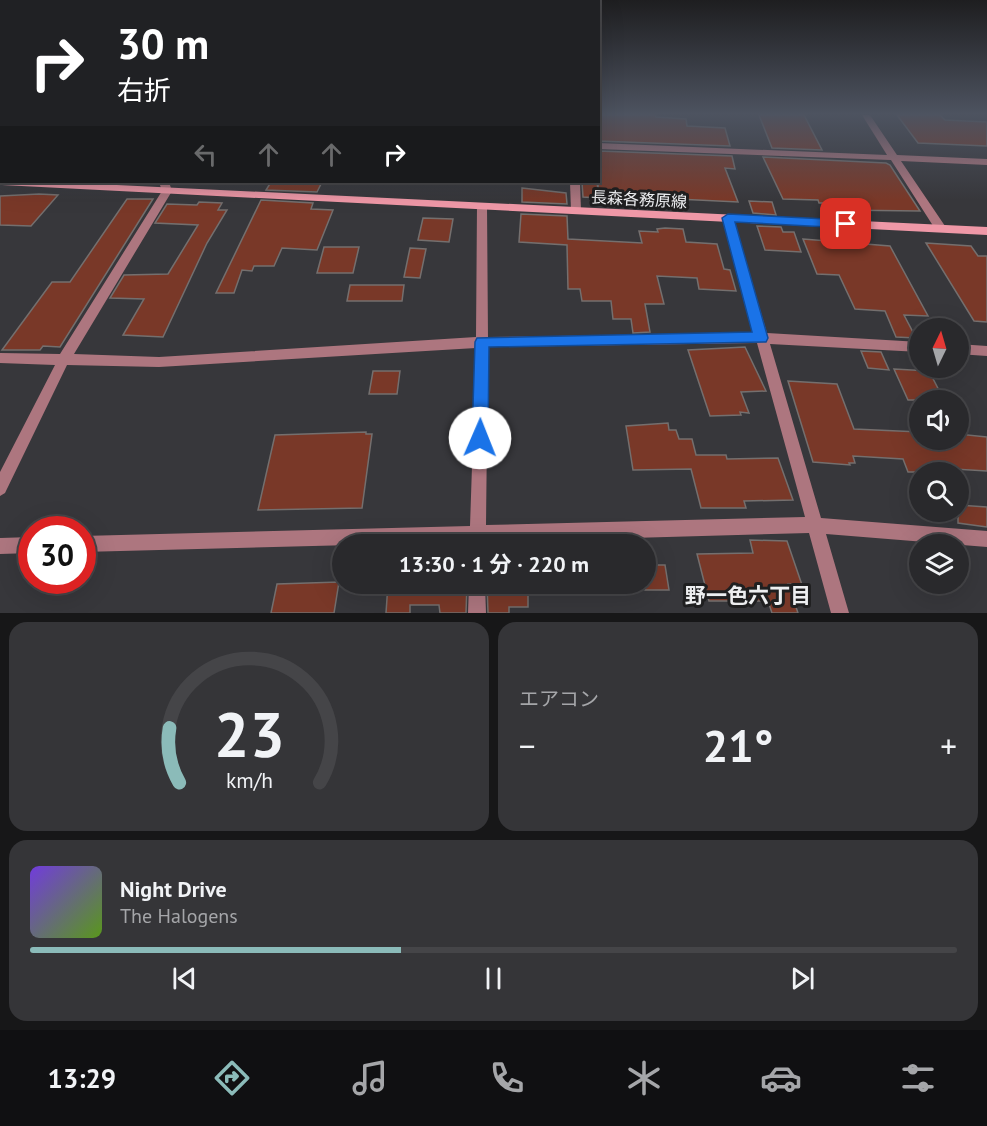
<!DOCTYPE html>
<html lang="ja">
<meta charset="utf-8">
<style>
:root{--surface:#29292c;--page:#353538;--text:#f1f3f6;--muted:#a5a6a9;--line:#454548;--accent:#8bbbb9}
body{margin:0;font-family:"PT Sans","Noto Sans JP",sans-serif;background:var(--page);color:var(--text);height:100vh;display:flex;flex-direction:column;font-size:22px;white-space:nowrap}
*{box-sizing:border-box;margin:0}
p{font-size:20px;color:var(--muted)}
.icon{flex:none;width:33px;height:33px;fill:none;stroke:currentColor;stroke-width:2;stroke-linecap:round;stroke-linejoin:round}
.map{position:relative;height:613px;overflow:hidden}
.sheet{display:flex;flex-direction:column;gap:9px;padding:9px;background:#171718;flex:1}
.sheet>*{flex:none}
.banner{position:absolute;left:0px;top:0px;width:600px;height:183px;box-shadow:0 6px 24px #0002,0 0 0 2px var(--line);background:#202124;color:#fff;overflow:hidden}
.needle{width:39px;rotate:5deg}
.buttons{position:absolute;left:909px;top:318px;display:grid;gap:12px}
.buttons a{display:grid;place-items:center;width:60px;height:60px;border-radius:50%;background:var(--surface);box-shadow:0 6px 24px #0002,0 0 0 2px var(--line);font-size:30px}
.speed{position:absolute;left:18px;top:516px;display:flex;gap:12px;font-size:30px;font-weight:700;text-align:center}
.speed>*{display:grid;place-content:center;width:78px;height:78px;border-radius:50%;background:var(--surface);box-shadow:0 6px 24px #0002,0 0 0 2px var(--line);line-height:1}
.speed .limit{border:9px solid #d22;background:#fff;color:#111}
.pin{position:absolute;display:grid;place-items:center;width:51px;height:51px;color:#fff;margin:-26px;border-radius:12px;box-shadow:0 3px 9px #0006}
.me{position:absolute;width:66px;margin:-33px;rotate:1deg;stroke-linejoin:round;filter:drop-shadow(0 0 4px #0008)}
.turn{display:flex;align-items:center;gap:21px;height:126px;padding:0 18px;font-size:27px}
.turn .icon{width:78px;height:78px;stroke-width:2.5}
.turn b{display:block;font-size:42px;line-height:51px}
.lanes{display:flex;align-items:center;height:57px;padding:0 18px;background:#0003;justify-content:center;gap:30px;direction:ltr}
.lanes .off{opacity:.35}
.big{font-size:45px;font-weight:700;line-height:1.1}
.sheet .tile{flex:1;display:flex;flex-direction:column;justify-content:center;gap:9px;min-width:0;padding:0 21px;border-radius:18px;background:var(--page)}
.sheet .dial{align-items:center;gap:0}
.dial svg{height:156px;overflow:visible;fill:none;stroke:var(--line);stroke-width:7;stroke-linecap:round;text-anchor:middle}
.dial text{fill:var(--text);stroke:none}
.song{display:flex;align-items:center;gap:18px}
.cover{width:72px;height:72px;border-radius:9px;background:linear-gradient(135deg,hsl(260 70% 55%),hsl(90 70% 35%))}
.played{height:6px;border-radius:3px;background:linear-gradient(90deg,var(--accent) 40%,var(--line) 40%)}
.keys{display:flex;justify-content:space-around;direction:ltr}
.heat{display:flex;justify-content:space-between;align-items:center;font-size:33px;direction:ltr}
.sheet .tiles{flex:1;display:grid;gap:9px;grid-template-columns:1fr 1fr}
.tile:last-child{grid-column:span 2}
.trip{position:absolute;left:332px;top:534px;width:324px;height:60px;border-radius:30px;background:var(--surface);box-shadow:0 6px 24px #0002,0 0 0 2px var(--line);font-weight:700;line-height:60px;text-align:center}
.tabs{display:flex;height:96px;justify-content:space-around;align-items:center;background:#101012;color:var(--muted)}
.tabs .icon{width:42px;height:42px}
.tabs .current{color:var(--accent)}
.tabs b{font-size:27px;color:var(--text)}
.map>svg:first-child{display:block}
.building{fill:#793828;stroke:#746f6e;stroke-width:1.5}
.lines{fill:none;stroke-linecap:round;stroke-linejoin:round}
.minor{fill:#ad767f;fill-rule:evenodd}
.secondary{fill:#ef98a7;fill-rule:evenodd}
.route{fill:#1a73e8;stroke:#114b97;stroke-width:1.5}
.labels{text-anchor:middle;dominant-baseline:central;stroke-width:6;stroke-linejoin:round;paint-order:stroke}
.street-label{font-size:16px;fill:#edeef0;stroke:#1f1f20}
.near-neighbourhood-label{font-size:21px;font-weight:bold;fill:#edeef0;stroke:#1f1f20}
</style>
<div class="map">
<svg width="987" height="613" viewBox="0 0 987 613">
<rect width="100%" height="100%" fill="#37373b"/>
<!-- building -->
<g class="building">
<polygon points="598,115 655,115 656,117 686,119 687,126 725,128 730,146 598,141"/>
<polygon points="759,115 804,115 822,150 772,148"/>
<polygon points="897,115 940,115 945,120 987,122 987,146 918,143"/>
<polygon points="598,151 732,156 735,169 725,168 738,202 677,199 675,193 598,192"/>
<polygon points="763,157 886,163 890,165 920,211 838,210 834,203 819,203 818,200 783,199"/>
<polygon points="271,182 322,182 317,192 266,190"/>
<polygon points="582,182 597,182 599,198 583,197"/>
<polygon points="522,188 566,193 567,204 522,202"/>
<polygon points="39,194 58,195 31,226 0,225 0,196"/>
<polygon points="127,199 153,199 60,347 43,346 40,350 2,350 52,282 70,282"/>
<polygon points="261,200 313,203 311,209 333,210 317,250 282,248 274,266 254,266 252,271 242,270 234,293 216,293"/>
<polygon points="749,201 772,202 776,215 753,213"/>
<polygon points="199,202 222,203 218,210 227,210 207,243 163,337 123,335 144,299 110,298 124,275 168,274 198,225 155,223 167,204 197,205"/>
<polygon points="521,214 567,216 568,239 642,243 639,231 658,232 657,229 665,228 683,229 686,242 717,244 724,269 730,270 736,291 699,289 697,278 657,276 664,304 645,304 650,332 633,333 631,319 613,319 611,301 582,301 580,289 568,289 567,245 519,242"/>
<polygon points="423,218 453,219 449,242 418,240"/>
<polygon points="757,226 781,227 783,232 794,232 801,252 765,250"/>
<polygon points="803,239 890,246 928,316 904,315 916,338 896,337 885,311 855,309 839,275 817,274"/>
<polygon points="926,243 971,246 978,256 987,256 987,322 974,321"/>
<polygon points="324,247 359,247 353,273 317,273"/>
<polygon points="410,248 426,249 420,278 404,277"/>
<polygon points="350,285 404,285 402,301 347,301"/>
<polygon points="745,347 766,391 741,392 749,413 740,412 741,415 710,416 688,350"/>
<polygon points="861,351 881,352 889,370 868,368"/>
<polygon points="894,369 929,371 944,400 908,400"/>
<polygon points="373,371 400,371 397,394 369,394"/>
<polygon points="788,381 837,384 854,429 920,432 920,440 958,440 958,434 987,437 987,471 938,468 940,472 908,472 903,459 853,456 855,463 849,463 850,465 813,462"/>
<polygon points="668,423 669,430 676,430 679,439 692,439 696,455 726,455 727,459 778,458 793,500 744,501 746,508 701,508 691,469 633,470 626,426"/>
<polygon points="366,432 366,434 372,434 362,508 258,510 275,435"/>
<polygon points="958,505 987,507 987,527 958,523"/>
<polygon points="750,540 787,541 802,585 788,584 798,613 772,613 768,601 709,601 697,554 753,553"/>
<polygon points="645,565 665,565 669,590 645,590"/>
<polygon points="339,582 334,613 271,613 277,584"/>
<polygon points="388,584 467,584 466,613 440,613 439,605 410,605 410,613 386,613"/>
<polygon points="487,584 528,584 528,607 509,607 509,613 488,613"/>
</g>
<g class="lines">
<!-- minor -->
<g class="minor">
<polygon points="862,115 870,115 897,155 987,159 987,165 901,161 945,226 946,229 945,232 937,232 891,160 598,149 598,143 887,155"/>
<path d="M159,182H169L172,191L74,354L159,357L476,337L477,206L482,203L487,206L488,337L754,333L723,218L728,214L732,216L767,333L920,342V352L770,344L821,518L987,531V547L826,534L849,613H831L809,533L486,542V544H470V542L82,552V536L470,526L476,348L159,367L67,365L5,493L0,496V472L55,365L0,363V353L60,354L162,191ZM757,343L805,517L486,525L488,347Z"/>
<polygon points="570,182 580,182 581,211 576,214 571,211"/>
<polygon points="958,344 987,346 987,356 958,354"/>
<polygon points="32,537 32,553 0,554 0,538"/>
<polygon points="469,584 485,584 486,613 468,613"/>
</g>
<!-- secondary -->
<polygon class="secondary" points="0,179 2,182 55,182 987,227 987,235 2,185 0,185"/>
</g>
<!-- sky -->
<linearGradient id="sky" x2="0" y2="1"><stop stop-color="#1e1e20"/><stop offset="0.57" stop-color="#4d5360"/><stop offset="1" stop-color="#4d5360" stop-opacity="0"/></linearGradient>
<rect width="987" height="200" fill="url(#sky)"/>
<!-- route -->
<polygon class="route" points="728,214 846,220 852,224 846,228 735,222 768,338 766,342 489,347 488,438 486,443 480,445 474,443 472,438 475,342 477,338 752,332 722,218"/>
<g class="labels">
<!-- street labels -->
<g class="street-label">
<text transform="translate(639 199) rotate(3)">長森各務原線</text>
</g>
<!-- near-neighbourhood labels -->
<g class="near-neighbourhood-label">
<text x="748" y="595">野一色六丁目</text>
</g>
</g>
</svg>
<div class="buttons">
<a><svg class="needle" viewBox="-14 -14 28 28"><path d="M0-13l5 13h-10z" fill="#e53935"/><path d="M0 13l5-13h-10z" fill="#a5a6a9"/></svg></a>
<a><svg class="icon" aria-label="sound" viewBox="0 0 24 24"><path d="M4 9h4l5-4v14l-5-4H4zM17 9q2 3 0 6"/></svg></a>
<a><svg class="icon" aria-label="search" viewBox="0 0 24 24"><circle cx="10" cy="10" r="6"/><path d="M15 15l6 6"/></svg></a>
<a><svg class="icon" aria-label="layers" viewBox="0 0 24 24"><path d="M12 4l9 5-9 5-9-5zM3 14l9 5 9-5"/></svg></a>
</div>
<div class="speed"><div class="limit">30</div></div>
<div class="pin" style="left:846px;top:224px;background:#d93025"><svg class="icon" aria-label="arrive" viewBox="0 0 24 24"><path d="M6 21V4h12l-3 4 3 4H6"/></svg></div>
<svg class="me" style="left:480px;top:438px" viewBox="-20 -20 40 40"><circle r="19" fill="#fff"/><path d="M0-13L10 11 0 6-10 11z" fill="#1a73e8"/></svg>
<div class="trip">13:30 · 1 分 · 220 m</div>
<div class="banner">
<div class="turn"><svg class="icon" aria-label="right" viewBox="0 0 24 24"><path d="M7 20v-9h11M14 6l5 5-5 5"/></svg><div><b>30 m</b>右折</div></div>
<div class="lanes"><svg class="icon off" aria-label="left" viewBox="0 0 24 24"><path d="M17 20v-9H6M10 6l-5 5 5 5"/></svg><svg class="icon off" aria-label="ahead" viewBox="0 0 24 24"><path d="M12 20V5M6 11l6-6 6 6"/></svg><svg class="icon off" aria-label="ahead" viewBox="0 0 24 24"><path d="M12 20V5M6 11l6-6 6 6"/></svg><svg class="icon" aria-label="right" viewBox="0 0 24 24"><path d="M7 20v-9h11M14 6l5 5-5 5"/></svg></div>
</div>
</div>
<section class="sheet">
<div class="tiles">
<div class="tile dial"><svg viewBox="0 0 100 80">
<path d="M14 69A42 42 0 1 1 86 69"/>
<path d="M14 69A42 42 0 0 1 9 41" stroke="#8bbbb9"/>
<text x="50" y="56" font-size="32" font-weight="700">23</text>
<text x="50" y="72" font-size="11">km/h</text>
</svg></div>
<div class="tile"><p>エアコン</p>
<div class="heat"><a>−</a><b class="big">21°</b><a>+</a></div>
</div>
<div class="tile">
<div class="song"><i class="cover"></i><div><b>Night Drive</b><p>The Halogens</p></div></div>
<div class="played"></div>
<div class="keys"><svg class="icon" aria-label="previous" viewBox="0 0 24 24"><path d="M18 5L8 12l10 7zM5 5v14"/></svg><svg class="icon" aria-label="pause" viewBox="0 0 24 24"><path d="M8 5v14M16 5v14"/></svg><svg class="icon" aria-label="next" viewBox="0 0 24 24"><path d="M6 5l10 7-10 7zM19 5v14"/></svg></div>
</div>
</div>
</section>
<nav class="tabs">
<b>13:29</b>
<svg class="icon current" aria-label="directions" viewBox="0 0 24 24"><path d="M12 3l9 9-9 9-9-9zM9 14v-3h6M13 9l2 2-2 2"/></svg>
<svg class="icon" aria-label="music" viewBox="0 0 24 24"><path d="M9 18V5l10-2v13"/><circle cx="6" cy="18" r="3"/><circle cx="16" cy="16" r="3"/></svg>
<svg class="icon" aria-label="phone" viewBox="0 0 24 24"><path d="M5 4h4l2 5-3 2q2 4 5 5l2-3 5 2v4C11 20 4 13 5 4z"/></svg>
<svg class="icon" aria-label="climate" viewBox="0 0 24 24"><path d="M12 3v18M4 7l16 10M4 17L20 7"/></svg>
<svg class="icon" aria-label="car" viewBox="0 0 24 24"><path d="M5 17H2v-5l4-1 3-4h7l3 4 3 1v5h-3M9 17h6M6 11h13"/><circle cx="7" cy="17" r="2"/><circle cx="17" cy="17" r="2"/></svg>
<svg class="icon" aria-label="filters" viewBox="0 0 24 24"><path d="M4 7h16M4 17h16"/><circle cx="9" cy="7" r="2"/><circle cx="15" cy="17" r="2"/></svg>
</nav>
